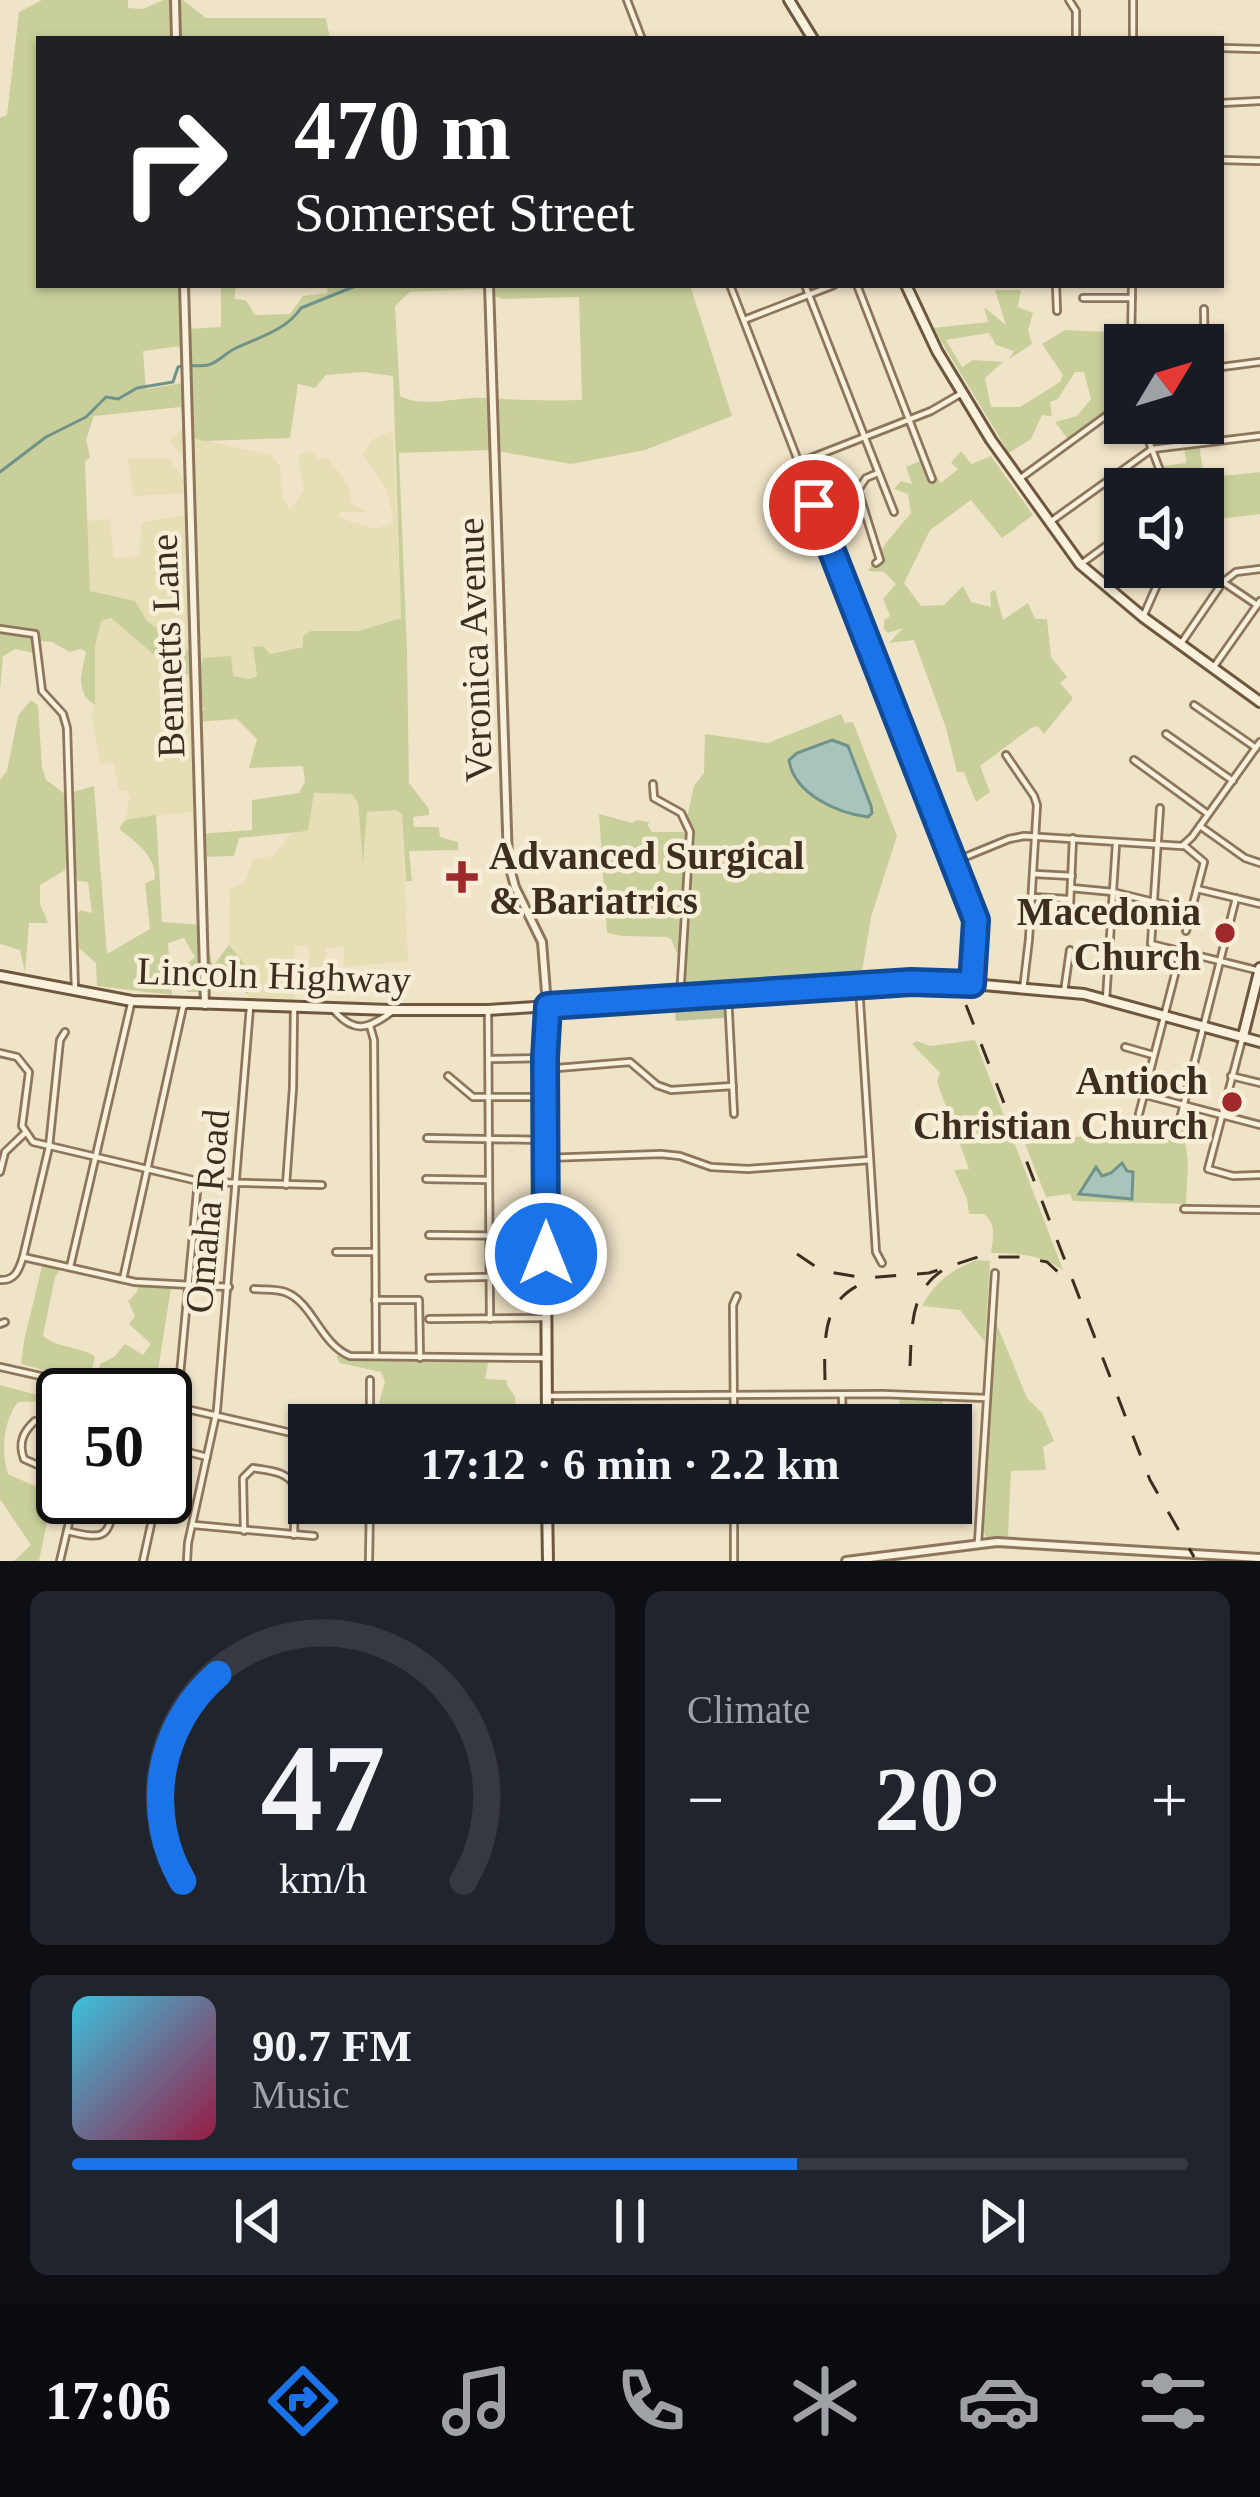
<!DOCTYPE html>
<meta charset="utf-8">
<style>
:root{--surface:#171b24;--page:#20242c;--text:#f1f3f6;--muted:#9ea1a6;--line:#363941;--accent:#1a73e8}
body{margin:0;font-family:"Times New Roman",serif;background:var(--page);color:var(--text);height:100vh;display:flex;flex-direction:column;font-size:45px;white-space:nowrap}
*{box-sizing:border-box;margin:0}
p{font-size:39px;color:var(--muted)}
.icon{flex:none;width:66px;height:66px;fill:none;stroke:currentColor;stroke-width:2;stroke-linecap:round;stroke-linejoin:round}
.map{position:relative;height:1561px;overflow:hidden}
.side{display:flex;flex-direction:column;gap:30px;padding:30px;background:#0d0f14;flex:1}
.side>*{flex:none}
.guide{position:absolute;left:36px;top:36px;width:1188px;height:252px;border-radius:0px;box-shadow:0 3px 9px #0004;background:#202124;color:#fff;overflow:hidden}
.needle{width:78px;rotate:52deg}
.tools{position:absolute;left:1104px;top:324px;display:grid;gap:24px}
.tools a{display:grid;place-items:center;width:120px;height:120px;border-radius:0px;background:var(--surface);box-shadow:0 3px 9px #0004;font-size:60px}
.speed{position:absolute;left:36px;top:1368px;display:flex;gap:24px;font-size:60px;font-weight:700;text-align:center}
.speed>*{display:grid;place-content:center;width:156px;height:156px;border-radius:50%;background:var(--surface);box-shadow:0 3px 9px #0004;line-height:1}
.speed .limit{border:6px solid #111;border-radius:18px;background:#fff;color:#111}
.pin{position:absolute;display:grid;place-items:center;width:102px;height:102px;color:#fff;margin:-51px;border:6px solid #fff;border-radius:50%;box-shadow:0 3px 12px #0007}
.me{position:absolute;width:132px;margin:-66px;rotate:0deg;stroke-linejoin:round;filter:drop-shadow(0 0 9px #0008)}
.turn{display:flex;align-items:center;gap:42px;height:252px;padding:0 60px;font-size:54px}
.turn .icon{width:156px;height:156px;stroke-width:2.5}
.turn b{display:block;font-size:84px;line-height:102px}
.big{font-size:90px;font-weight:700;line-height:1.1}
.side .card{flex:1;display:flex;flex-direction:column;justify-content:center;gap:18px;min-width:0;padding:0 42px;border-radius:18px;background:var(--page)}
.side .dial{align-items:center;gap:0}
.dial svg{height:312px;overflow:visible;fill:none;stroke:var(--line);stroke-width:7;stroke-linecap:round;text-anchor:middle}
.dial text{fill:var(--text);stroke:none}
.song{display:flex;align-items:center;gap:36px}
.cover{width:144px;height:144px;border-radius:18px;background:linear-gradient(135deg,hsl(190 70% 55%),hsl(340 70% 35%))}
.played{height:12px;border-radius:6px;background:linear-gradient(90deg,var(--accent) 65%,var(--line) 65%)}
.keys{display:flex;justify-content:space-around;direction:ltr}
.heat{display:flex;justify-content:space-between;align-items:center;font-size:66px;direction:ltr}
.side .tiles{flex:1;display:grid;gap:30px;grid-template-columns:1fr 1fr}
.card:last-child{grid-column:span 2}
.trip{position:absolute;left:288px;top:1404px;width:684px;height:120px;border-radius:0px;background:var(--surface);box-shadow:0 3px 9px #0004;font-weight:700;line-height:120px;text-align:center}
.menu{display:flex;height:192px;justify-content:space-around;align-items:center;background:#090b0e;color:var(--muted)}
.menu .icon{width:84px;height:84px}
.menu .selected{color:var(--accent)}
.menu b{font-size:54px;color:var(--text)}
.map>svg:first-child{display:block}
.farmland{fill:#e6deb5}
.green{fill:#c9cf9b;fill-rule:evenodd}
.cemetery{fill:#bfc49a}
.water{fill:#a9c4bc;stroke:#6f938a;stroke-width:3}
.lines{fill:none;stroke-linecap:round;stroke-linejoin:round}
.stream{stroke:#6f938a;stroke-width:3}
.minor-casing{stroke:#8d765c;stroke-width:10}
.tertiary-casing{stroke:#8d765c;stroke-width:12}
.secondary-casing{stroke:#6f573f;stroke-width:14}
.minor{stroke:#faf1dc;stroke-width:4.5}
.tertiary{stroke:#faf1dc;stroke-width:6}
.secondary{stroke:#faf1dc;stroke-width:8}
.rail{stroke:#3d2e20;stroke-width:3;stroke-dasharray:21 21;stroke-linecap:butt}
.route-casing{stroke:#114b97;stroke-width:30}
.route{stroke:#1a73e8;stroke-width:21}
.poi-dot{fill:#9e2a2b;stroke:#f7eed8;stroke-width:4.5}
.labels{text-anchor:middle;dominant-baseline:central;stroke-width:9;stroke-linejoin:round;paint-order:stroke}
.street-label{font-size:39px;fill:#3d2e20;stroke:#f7eed8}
.poi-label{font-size:39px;font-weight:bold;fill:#3d2e20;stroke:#f7eed8;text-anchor:end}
</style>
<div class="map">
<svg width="1260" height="1561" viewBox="0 0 1260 1561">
<rect width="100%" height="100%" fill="#f0e4c8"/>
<!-- farmland -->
<g class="farmland">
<polygon points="181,407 192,438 271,455 280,466 282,495 290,510 304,490 298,455 312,451 319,459 328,458 348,485 352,504 367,512 341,512 337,517 375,529 393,523 393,514 386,488 363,455 372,440 393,430 401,618 359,631 311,631 304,646 269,654 263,646 253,648 257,676 250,679 199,676 200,702 206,711 196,711 198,811 125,820 130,797 127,791 119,791 113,763 101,764 91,716 95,705 95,647 101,621 111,618 173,671 135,601 90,592 87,521 110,519 114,558 139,556 142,522 191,514 191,493 133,496 128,458 169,458 184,479 183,456 169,441 182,429"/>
<polygon points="314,792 352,794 358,803 363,853 367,812 396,810 402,814 408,962 344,966 344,947 326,948 327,973 310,975 308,946 295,946 295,999 248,998 249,969 229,945 230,889 245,882 253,859 273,856 292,833 308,831"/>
</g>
<!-- green -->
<g class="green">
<path d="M42,0H128V8L143,9L163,0H183L206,18H326L330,39H39V285H181V346L143,351L146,389L189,382L187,329L221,327V285H236L234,299L246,300L255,315L290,314L303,296L327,293L328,285H690L732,416L645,450L571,464L491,450L399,453L407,651L409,783L429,809V815L413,817L414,827H439L440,837L458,842V850L409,851L412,881H406L402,814L396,810L367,812L363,864L358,803L352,794L314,793L308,831L239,838L234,856L200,857L199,834L252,830V800L299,793L305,782L303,766L249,768L257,739L237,719L196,722V711L205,710C195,695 199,675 203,658L231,656L233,676L250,679L257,676L253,647L263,646L270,654L303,647V636L311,631H359L401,618L393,376L363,372L326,375L315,388L298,384L290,438L204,441L192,438L181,407L94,416L86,440L90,457L85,462L90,591L135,601L147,621L189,651L190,675L173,671L111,618L101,621L95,647V705C74,692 82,672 86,652L81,649L70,652L52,642L41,641L34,653L15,649L3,656L0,690V118L7,115L19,12ZM481,289L502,299L579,297L582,400C549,401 518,400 486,398C458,396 425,409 400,396L395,306L410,292Z"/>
<polygon points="995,290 1021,290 1018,307 1033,313 1028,330 1032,344 1009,359 1014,351 996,345 989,333 946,340 962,367 973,360 1003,362 985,378 991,407 1020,407 1060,382 1063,375 1042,344 1065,330 1132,333 1132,345 1125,345 1125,402 1070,442 1055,422 1077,416 1091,399 1084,372 1075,372 1058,399 1050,402 1052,416 1042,415 1031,439 1009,453 933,328 988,322 984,307 1006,325"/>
<polygon points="1199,443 1204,478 1260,472 1260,514 1203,521 1203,489 1166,489 1158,467 1186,463 1184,445"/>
<polygon points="961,451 971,464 991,456 1033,515 1002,538 971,500 930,530 904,583 921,606 944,605 963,586 971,602 991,607 990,592 995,590 1003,620 1028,603 1035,619 1047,619 1051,657 1067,677 1060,683 1073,698 1044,734 1037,726 1031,728 980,766 990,792 976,802 964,772 957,772 946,728 914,640 889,643 903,628 888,633 884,629 884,620 890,616 883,599 896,584 884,572 868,571 886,543 911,513 908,494 894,489 901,481 912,484 906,467 925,459 941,483 958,469 951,463"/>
<path d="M31,700L38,705L42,767L46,780L65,794L94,786L107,954L150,929L145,883L155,879C156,856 136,842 119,829L125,820L156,815L162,922L203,925L213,966L229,945L249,969L248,995L230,974L210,979L204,992H187L179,970L195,957L184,938L168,943L172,995L97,986L96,963L79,948L78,914L80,910L92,913L88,882L78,881L74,871L71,821L65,870L40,885V904L48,923H29L25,973L20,950L0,944V780L7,771L18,716Z"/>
<polygon points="841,714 845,723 853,722 897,836 871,917 861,978 684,993 694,831 687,818 694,786 704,773 705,734 768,743"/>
<polygon points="599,814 632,823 637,820 649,822 648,826 652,832 684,832 689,837 682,951 678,955 671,939 666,937 622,936 607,933"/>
<path d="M975,1040L1063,1270C1041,1255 1018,1253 991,1253C993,1237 997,1225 984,1214H969L967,1199L954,1170L969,1169L937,1082L940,1073L912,1044L917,1041L930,1046Z"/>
<polygon points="1143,1128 1184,1129 1188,1164 1186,1204 1073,1201 1070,1194 1046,1197 1025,1144"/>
<path d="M976,1260L990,1261L985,1342L960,1310L922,1306C936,1281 950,1271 976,1260Z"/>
<path d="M42,1266L60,1270L55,1277L43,1336C58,1348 77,1346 95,1356L89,1382L21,1364L24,1341Z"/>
<polygon points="138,1286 171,1288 154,1395 97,1385 100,1364 114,1357 125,1344 143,1355 151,1344 129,1324 135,1316 128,1301 137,1292"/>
<polygon points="995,1320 1027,1398 1042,1413 1054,1441 1043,1447 1046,1470 1011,1471 1008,1537 986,1537 982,1528"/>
<polygon points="336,1356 489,1359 485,1379 506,1380 508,1387 515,1396 516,1417 527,1425 423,1425 422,1407 377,1411 385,1381 381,1372 340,1363"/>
<path d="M0,1385L59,1401L18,1402C3,1421 1,1451 8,1474L53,1494L39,1561H14L31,1545L0,1499Z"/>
<polygon points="899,1396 943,1398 942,1410 950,1411 951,1425 901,1425"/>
</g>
<!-- cemetery -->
<polygon class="cemetery" points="726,999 724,1018 676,1021 674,1003"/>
<!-- water -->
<g class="water">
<path d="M832,740L848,746L871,806L872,813L868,817C837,813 794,794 789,760L797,753Z"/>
<polygon points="1122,1163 1127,1171 1133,1172 1132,1199 1079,1194 1096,1167 1102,1176 1111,1173"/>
</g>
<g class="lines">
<!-- stream -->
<path class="stream" d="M0,472L46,437L86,417L106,397L118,399L137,388L173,382L178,367C189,364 198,367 208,365C217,363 226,353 234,349C257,338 287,330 301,308L358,285"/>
<defs>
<g id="minor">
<polyline points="627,0 642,39"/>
<polyline points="1069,0 1076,11 1076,39"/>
<polyline points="1133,0 1133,39"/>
<polyline points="1221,48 1260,49"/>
<polyline points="1221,103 1260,101"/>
<polyline points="1221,160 1260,161"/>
<polyline points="730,285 972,910 977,928 972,984"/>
<polyline points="805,285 894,512"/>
<polyline points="857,285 932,479"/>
<polyline points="1056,285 1057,311"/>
<polyline points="1083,298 1132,298"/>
<polyline points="1204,309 1205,369"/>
<polyline points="744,320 834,285"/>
<polyline points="1131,345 1132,285"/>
<polyline points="1206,369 1260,362"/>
<polyline points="1142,423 1167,489"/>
<polyline points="798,463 931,411 962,393"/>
<polyline points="1018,480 1125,402"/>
<polyline points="1050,522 1152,449 1260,436"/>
<polyline points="876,563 880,560 858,490 866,478 878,473"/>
<polyline points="1081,564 1125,532"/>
<polyline points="1223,582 1257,605"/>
<polyline points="1143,617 1165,567"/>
<polyline points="0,629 35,634 42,691 63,714 67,728 75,990"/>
<polyline points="1182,642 1223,582 1236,572 1260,569"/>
<polyline points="1213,668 1260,601"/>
<polyline points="1194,705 1256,748"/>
<polyline points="1166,734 1233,781"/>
<polyline points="1006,755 1034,796 1037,805 1029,939 1023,990"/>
<polyline points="1134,760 1208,814"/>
<polyline points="653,784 654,798 681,813 690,832 680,998"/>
<polyline points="1160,808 1151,944 1260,971"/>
<polyline points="1200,826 1245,858 1260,863"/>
<polyline points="1073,838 1070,905 1073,909 1110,912"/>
<polyline points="1185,846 1204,862 1186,931"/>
<polyline points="953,862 1009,839 1024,836 1182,846 1192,837 1260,742"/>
<polyline points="1035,874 1072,876"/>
<polyline points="1071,888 1113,892 1191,911"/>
<polyline points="1197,889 1260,904"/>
<polyline points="1032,897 1068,899"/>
<polyline points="859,986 876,1252 882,1263"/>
<polyline points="1064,992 1070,950"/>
<polyline points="728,995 734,1114"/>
<polyline points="1106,1000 1116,844"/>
<path d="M332,1008C354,1035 368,1029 393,1011"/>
<polyline points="488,1012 490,1319"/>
<polyline points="370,1026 374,1040 376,1356"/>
<polyline points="1243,1036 1208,1169 1233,1176 1260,1175"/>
<polyline points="1125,1047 1153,1055"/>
<polyline points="0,1053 17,1057 29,1072 22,1126 33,1142 202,1182 322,1185"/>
<polyline points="491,1059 545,1058"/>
<polyline points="545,1069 630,1062 657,1085 671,1090 733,1086"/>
<polyline points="448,1076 473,1097 545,1097"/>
<polyline points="1231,1076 1260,1083"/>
<polyline points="1111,1086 1260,1125"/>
<polyline points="1139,1114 1181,951"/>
<polyline points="1179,1123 1236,898"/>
<polyline points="427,1138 545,1140"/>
<polyline points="545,1158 661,1154 680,1156 711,1167 748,1169 870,1160"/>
<polyline points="0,1172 5,1152 25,1133"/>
<polyline points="426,1179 489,1180"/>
<polyline points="286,1185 293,1088 294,1007"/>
<polyline points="1184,1209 1260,1210"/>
<polyline points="429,1235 546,1236"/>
<polyline points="336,1252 375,1252"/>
<polyline points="23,1257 135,1282 229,1287"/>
<polyline points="70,1267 131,1004"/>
<polyline points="429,1278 546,1276"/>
<polyline points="123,1279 183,1007 186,1005"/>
<path d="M0,1280C15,1281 19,1270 23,1257L49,1147L60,1040L65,1032"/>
<path d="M254,1289C264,1290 276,1289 285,1292C313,1302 320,1344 350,1356L544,1358"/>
<polyline points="375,1300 419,1300 420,1358"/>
<polyline points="429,1319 546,1318"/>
<polyline points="0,1324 5,1322"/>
<polyline points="0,1367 125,1395"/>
<polyline points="370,1380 370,1425"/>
<polyline points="842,1395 843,1425"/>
<polyline points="547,1396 883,1394 986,1398"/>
<polyline points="165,1404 309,1437"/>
<polyline points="177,1407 198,1181"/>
<path d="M63,1421H35C23,1432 18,1443 24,1459L63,1476"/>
<polyline points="734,1425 733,1305 737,1296"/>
<polyline points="165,1446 207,1457"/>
<polyline points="165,1463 169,1447"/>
<polyline points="734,1503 734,1561"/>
<polyline points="194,1525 314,1536"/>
<path d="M67,1531C108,1541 108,1537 116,1497"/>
<path d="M244,1531L243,1478L253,1468C269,1471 288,1471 295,1487L294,1535"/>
<polyline points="978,1543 995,1273"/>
<polyline points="60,1561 75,1497"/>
<polyline points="143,1561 157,1497"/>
<polyline points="187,1561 188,1543 217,1410 250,1007"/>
<polyline points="369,1561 370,1503"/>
</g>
<g id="tertiary">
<polyline points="175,0 176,39"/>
<polyline points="184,285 205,1005"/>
<polyline points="489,285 508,861 515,887 542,942 547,1005"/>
<polyline points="846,1561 997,1542 1260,1558"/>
</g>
<g id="secondary">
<polyline points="789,0 813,39"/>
<polyline points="906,285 937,351 991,440 1080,564 1143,617 1260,702"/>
<polyline points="0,976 132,1001 390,1010 488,1010 913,982 972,984 1084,994 1260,1042"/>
<polyline points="1243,1036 1260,968"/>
<polyline points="547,1425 545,1058 547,1007"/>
<polyline points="547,1503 548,1561"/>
</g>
</defs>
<!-- minor casing -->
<use href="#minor" class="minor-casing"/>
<!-- tertiary casing -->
<use href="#tertiary" class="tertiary-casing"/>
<!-- secondary casing -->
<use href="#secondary" class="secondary-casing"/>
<!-- minor -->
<use href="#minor" class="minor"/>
<!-- tertiary -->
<use href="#tertiary" class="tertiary"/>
<!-- secondary -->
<use href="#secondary" class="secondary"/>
<!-- rail -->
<g class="rail">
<polyline points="966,1005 1150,1480 1194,1557"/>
<polyline points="797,1254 822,1271 866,1278 929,1273 978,1257 1022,1257 1047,1262 1071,1284"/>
<path d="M910,1366C912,1329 909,1292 943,1270"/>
<path d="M825,1380C824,1334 822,1293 876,1279"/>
</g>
</g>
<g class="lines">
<defs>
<polyline id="route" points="546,1254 545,1058 548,1006 911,982 972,984 976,920 814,505"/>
</defs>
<!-- route casing -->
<use href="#route" class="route-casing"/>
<!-- route -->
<use href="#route" class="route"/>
</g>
<!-- markers -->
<g class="poi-dot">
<path d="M456 859h12v12h12v12h-12v12h-12v-12h-12v-12h12z"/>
<circle cx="1225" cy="933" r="12"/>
<circle cx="1232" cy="1102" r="12"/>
</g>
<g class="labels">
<!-- street labels -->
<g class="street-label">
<text transform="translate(167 646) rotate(-92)">Bennetts Lane</text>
<text transform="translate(474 650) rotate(-92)">Veronica Avenue</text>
<text transform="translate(274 975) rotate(2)">Lincoln Highway</text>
<text transform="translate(207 1211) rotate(-85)">Omaha Road</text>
</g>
<!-- poi labels -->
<g class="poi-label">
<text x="489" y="855" text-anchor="start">Advanced Surgical<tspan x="489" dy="45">&amp; Bariatrics</tspan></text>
<text x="1201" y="911">Macedonia<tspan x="1201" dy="45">Church</tspan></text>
<text x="1208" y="1080">Antioch<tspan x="1208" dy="45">Christian Church</tspan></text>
</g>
</g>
</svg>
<div class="tools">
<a><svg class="needle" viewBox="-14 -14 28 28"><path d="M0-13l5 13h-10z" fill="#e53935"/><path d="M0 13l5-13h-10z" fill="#9ea1a6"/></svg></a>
<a><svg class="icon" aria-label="sound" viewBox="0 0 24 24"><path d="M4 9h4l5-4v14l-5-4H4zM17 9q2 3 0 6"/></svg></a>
</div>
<div class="speed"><div class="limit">50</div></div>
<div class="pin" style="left:814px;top:505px;background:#d93025"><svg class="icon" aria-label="arrive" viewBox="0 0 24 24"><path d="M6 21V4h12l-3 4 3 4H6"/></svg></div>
<svg class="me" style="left:546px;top:1254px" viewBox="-20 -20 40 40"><circle r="17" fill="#1a73e8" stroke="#fff" stroke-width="3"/><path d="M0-11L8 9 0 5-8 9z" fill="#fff"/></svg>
<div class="trip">17:12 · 6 min · 2.2 km</div>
<div class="guide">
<div class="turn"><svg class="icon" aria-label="right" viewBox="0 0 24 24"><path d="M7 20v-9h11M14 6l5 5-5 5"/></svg><div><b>470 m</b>Somerset Street</div></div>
</div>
</div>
<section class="side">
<div class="tiles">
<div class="card dial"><svg viewBox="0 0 100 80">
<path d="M14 69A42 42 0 1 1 86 69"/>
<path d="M14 69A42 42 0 0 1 23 16" stroke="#1a73e8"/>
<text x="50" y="56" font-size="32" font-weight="700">47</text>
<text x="50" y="72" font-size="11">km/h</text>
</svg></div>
<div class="card"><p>Climate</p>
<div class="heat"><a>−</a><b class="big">20°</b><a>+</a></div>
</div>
<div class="card">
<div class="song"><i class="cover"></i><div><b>90.7 FM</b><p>Music</p></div></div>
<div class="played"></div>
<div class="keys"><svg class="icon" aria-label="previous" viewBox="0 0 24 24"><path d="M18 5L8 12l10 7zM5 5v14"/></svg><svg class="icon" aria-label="pause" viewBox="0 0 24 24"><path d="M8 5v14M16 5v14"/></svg><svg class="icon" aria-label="next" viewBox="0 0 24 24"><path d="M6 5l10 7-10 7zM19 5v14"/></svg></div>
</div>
</div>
</section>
<nav class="menu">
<b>17:06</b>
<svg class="icon selected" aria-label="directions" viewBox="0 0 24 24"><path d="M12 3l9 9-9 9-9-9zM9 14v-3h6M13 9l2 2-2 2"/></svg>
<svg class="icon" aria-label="music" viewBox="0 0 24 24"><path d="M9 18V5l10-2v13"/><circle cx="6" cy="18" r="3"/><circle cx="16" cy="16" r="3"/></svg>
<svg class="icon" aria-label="phone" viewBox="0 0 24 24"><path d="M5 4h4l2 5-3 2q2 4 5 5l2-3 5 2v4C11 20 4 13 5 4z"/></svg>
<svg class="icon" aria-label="climate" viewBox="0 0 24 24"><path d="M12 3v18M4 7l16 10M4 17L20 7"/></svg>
<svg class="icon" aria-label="car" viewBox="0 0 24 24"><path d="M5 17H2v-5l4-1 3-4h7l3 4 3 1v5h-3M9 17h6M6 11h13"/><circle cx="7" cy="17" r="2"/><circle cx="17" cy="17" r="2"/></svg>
<svg class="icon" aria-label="filters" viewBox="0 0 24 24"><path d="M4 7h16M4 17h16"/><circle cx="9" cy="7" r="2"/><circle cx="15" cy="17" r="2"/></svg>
</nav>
